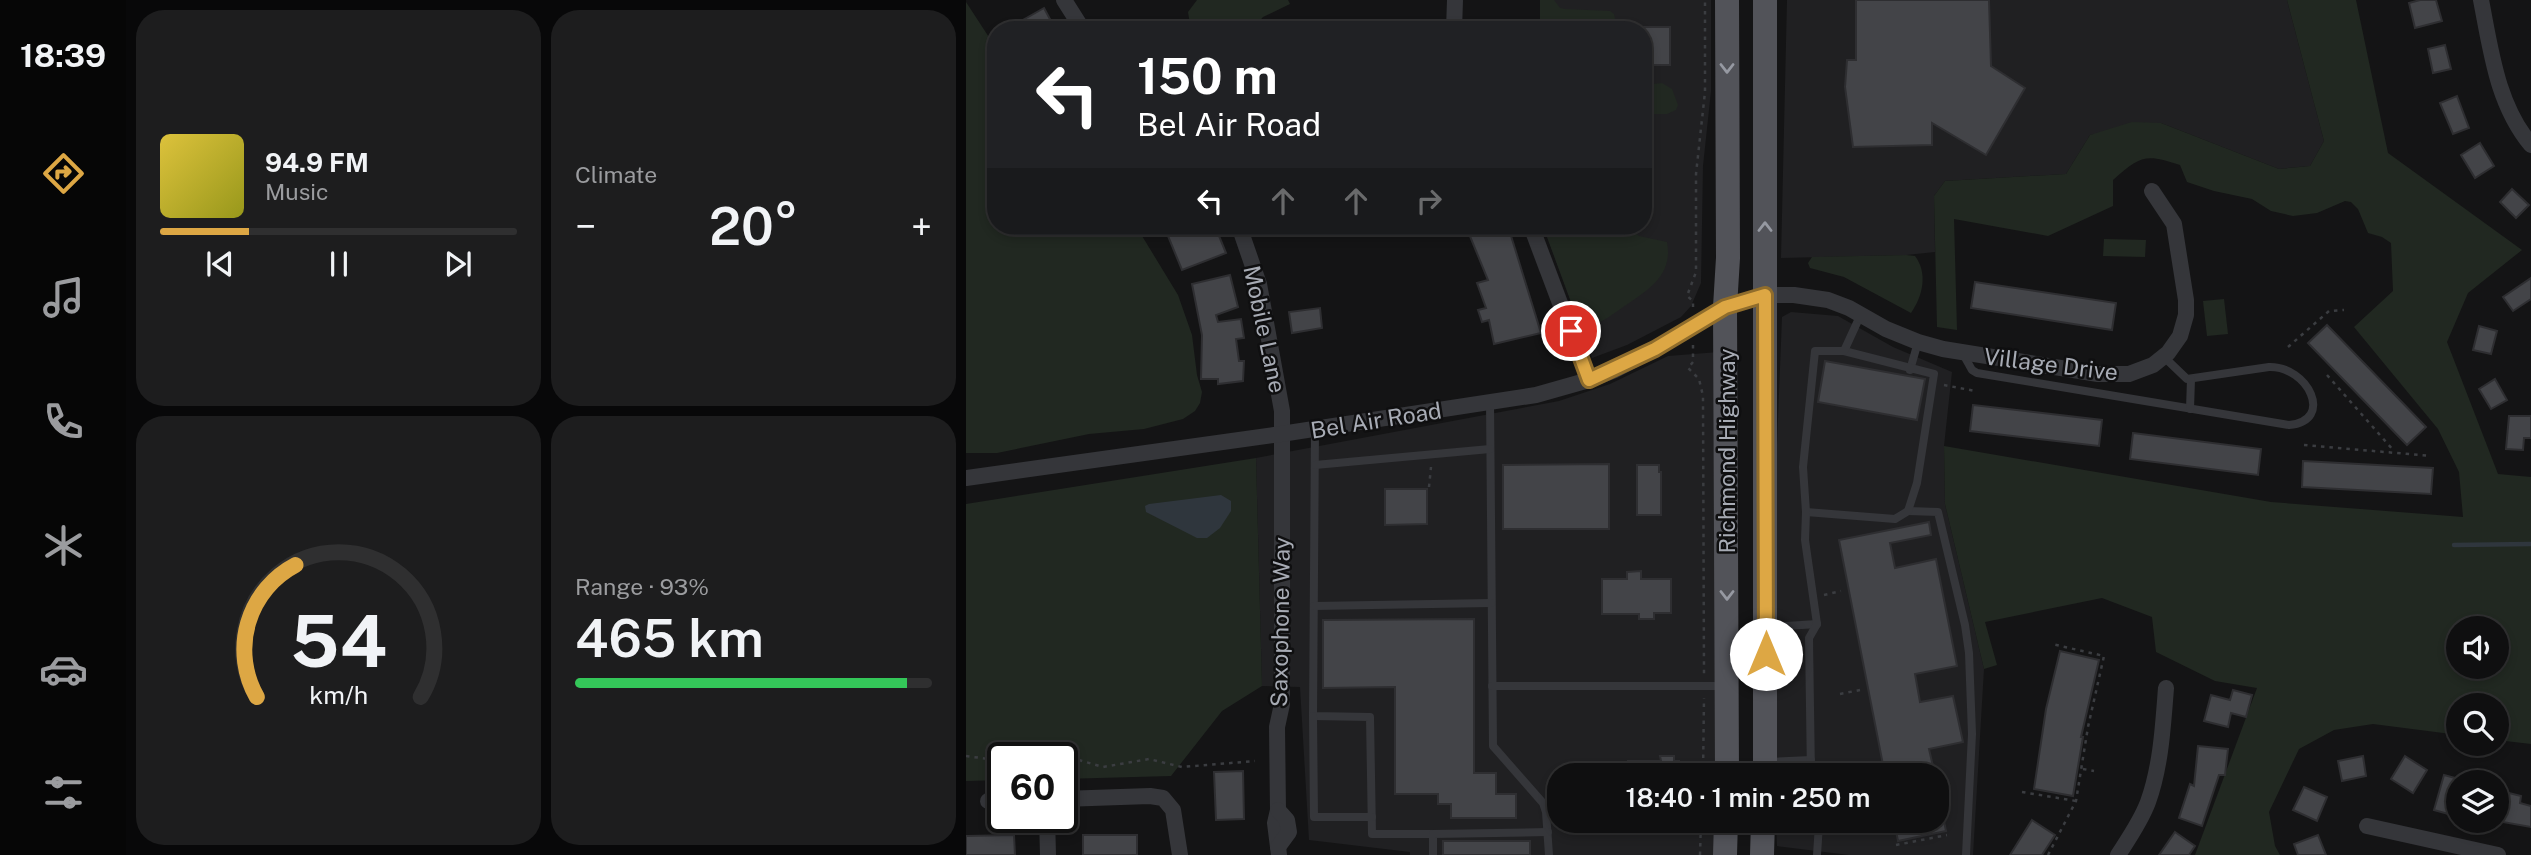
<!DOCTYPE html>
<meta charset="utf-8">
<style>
:root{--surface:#0f0f10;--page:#1d1d1e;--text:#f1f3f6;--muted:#9b9c9f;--line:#2f2f30;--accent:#dda744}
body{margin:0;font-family:"Public Sans",sans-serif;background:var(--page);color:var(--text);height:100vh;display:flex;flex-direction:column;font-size:26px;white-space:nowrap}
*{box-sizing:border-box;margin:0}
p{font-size:23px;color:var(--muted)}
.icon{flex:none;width:38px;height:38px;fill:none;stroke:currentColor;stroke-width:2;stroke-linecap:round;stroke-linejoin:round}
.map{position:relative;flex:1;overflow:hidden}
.details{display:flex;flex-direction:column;gap:10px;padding:10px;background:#080809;width:840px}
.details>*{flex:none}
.hud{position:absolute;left:21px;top:21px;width:665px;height:214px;border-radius:28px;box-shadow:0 4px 10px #0003,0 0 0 2px var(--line);background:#202124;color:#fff;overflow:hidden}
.fabs{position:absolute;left:1480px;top:616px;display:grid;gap:14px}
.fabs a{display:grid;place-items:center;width:63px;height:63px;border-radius:50%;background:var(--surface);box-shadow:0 4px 10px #0003,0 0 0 2px var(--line);font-size:35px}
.speed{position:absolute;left:21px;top:742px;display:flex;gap:14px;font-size:35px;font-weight:700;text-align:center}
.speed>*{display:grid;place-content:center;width:91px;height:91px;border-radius:50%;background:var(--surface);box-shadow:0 4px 10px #0003,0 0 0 2px var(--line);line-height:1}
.speed .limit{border:4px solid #111;border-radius:10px;background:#fff;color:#111}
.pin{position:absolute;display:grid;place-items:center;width:60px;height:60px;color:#fff;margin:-30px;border:4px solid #fff;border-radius:50%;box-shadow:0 2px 7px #0007}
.me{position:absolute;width:77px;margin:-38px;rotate:0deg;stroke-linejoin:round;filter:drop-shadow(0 0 5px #0008)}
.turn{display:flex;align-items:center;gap:24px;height:147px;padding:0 35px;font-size:32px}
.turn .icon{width:91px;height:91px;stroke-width:2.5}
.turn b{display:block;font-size:49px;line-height:60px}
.lanes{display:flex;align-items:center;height:66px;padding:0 35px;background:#0003;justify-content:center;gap:35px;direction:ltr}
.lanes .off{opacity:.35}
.big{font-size:52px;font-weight:600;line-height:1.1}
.details .widget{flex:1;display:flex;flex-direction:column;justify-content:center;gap:10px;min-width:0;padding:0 24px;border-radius:28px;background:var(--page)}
.details .dial{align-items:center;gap:0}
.dial svg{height:182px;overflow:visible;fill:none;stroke:var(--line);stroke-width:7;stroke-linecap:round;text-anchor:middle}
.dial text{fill:var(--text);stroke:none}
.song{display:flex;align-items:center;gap:21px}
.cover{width:84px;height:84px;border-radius:10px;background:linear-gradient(135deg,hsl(50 70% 55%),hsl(60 70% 35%))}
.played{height:7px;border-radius:4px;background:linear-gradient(90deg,var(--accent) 25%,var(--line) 25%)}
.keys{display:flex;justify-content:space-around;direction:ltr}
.heat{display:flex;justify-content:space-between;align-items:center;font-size:38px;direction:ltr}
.charge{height:10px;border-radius:5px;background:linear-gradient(90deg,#34c759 93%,var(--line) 0)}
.details .tiles{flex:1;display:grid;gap:10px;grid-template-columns:repeat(2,1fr)}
.trip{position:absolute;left:581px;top:763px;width:402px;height:70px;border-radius:28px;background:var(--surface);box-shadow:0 4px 10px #0003,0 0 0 2px var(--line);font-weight:600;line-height:70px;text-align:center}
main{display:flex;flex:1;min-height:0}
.menu{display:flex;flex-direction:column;width:126px;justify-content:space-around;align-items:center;background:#060606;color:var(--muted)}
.menu .icon{width:49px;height:49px}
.menu .selected{color:var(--accent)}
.menu b{font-size:32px;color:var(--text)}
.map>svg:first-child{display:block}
.built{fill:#202022}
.green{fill:#212821;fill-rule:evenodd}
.water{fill:#2f363d}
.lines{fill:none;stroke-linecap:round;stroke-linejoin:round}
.stream{stroke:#2f363d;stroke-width:4.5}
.building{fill:#434448;stroke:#2e2e31;stroke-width:2}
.path{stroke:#3b3d41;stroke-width:2.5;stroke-dasharray:3.5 5;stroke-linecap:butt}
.service{stroke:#35363a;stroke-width:8}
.minor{stroke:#35363a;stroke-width:16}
.primary{stroke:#525359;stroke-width:24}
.oneway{stroke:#9699a2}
.route-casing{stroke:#906d2c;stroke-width:18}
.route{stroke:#dda744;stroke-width:12}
.labels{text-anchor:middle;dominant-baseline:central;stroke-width:5;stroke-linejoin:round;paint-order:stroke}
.street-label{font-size:23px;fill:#a7abb4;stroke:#0f0f10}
</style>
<main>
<nav class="menu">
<b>18:39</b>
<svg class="icon selected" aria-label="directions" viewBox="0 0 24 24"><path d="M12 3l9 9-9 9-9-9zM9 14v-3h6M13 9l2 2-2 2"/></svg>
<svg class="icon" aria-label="music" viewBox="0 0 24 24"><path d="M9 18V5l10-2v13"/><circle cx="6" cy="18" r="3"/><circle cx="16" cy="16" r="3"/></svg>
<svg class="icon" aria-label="phone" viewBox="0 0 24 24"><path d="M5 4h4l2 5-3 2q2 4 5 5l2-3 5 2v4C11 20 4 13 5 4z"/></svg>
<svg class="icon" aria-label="climate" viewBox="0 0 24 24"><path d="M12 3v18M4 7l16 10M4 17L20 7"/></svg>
<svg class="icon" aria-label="car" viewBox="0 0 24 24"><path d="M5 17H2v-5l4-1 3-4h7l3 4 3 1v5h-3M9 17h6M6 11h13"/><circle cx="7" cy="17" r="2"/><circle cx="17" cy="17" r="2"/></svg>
<svg class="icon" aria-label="filters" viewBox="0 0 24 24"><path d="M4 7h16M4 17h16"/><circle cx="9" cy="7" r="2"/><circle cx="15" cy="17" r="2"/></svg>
</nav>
<section class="details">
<div class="tiles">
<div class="widget">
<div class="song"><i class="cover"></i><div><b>94.9 FM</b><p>Music</p></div></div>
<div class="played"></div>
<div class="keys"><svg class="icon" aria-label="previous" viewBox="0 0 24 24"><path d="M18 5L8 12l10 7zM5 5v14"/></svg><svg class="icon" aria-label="pause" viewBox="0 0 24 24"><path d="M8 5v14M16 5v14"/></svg><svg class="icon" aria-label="next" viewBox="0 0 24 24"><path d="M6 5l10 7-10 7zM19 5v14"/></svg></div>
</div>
<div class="widget"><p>Climate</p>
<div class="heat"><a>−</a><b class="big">20°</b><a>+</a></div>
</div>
<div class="widget dial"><svg viewBox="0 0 100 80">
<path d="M14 69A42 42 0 1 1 86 69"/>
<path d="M14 69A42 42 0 0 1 31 11" stroke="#dda744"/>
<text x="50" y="56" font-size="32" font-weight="700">54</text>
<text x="50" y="72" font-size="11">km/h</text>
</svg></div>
<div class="widget"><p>Range · 93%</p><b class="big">465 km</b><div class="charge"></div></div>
</div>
</section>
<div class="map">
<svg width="1565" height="855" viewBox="0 0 1565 855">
<rect width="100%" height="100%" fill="#141415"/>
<!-- built -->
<g class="built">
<polygon points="574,0 745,0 745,91 737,166 735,283 725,306 715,317 661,345 626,358 577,226 677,226 677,30 574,30"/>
<polygon points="821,0 1321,0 1358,141 1344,166 1313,169 1195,123 1124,135 1100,174 979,181 968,196 969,252 940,255 815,258"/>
<polygon points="825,312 872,316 927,347 986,372 978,446 979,504 1018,669 1007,855 883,855 811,846 810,821 971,821 971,775 808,775 802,673 816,317"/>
<polygon points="753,352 751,775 593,775 593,821 752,821 752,855 444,855 444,852 343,840 334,687 296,686 290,458 593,401 644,384 702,356"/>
</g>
<!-- green -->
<g class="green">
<polygon points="231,0 322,0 324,4 297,17 290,25 291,30 225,30 222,12"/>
<path d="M574,0H588L594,8L599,9L644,11L648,14L649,19C633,25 609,17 597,30H574Z"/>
<path d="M1321,0H1390L1422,153L1556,250L1502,293L1481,342L1532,474L1565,477V744L1531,740V705H1493V735L1407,724L1368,730L1333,749L1303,812L1309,846L1314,855H1229L1291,688L1249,681L1190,652L1186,617L1136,598L1019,622L1031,665L1018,669L979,504L978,446L1305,502L1497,517L1493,472L1472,429L1388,327L1427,291L1425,243L1416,237L1402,233L1392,209L1385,202L1379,201L1351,213L1327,216L1305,211L1286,199L1248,191L1221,182L1214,165C1179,153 1174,156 1147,180V206L1082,236L988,219L991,330L971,327L968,196L979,181L1100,174L1124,135L1166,122L1195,123L1313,169L1344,166L1358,141ZM1493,628H1531V667H1493Z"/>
<polygon points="0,2 30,48 30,226 170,226 212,295 226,335 231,375 236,392 234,403 229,411 217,419 178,429 123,434 31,453 0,453"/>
<polygon points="696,83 706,89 712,105 710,110 701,114 677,114 677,85"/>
<path d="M577,226H660L673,236L701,242C708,278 678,292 653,310C645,315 638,322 628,323C620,323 614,318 609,313Z"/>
<polygon points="1138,239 1180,240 1179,257 1137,256"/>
<path d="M940,255L949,256C962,273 957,296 945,313L878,277L844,268L842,263L846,257Z"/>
<polygon points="1258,299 1262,334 1241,336 1237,301"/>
<polygon points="290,458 296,686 256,711 205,776 96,779 96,758 37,758 37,780 0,781 0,504"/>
</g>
<!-- water -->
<polygon class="water" points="255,495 265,501 265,511 254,528 241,538 231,538 180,512 179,506 183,504"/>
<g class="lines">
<!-- stream -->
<polyline class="stream" points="1488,545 1565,544"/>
</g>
<!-- building -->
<g class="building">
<polygon points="890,0 1023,0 1025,66 1059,88 1020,155 966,123 966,145 887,147 879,87 881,60 890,60"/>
<polygon points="1454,0 1470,0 1476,21 1449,28 1443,3"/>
<polygon points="78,8 86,23 75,30 39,30"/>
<rect x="677" y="27" width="27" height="38"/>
<polygon points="1479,45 1485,69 1467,73 1462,49"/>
<polygon points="1491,96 1503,128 1487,134 1474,103"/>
<polygon points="1514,143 1528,166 1509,178 1495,155"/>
<polygon points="1546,189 1563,205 1550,218 1534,202"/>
<polygon points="222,226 249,226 260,253 216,270 202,236"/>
<polygon points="508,226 542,226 575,333 528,344 523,320 516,322 512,310 520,308 511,283 522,280 501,229"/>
<polygon points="264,275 272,307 250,315 252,322 275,319 278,338 270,339 273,361 278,361 277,381 252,384 252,379 235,379 236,335 226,284"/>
<polygon points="1565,278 1565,299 1547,311 1537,297"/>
<polygon points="1009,282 1150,303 1146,330 1005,308"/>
<polygon points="354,308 356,328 326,333 323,312"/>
<polygon points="1361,325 1460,427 1441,445 1342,343"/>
<polygon points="1513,326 1531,331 1525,354 1507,350"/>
<polygon points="859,361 959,379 951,420 852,402"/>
<polygon points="1529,379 1541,400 1525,409 1513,389"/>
<polygon points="1007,405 1136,420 1133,446 1004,431"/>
<polygon points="1543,416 1565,416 1565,438 1558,438 1557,450 1540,449"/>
<polygon points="1167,433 1295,449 1292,475 1164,459"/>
<polygon points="1337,461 1467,468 1465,494 1336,487"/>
<polygon points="643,464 643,529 537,529 537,465"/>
<polygon points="671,465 693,465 693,472 695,472 695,515 671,515"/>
<polygon points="419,489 461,489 461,524 419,525"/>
<polygon points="963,522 965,535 924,543 929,568 970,559 991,666 949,674 954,702 987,696 997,742 963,749 969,775 919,775 873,540"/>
<polygon points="675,571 675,579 705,579 705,613 688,613 688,619 673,619 673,614 636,614 636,579 661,579 661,572"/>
<polygon points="508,619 508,773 530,773 530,794 550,794 550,818 485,818 485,804 472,804 472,794 429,794 429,687 357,688 357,620"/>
<polygon points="1094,651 1133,660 1115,737 1117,737 1107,796 1068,789 1080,709"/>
<polygon points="1267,690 1286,695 1280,717 1265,713 1262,727 1238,721 1245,695 1264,700"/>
<polygon points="1232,746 1262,749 1259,775 1253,775 1236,826 1213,818 1224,784 1228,786"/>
<polygon points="694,756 708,756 708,761 713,761 713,775 662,775 662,761 695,761"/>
<polygon points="1397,756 1400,776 1376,781 1372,761"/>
<polygon points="1439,756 1461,770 1447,793 1425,779"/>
<polygon points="277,771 278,819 250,820 248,772"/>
<polygon points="1478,775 1493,779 1493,817 1468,810"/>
<polygon points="1338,787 1361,797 1351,821 1327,810"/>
<polygon points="1531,790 1555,796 1554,803 1565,806 1565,827 1531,821"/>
<polygon points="1066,820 1089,835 1076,855 1044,855"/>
<polygon points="928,821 978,821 980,831 932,841"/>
<polygon points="1209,832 1229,846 1223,855 1193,855"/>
<polygon points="48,835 49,855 0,855 0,836"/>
<rect x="117" y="835" width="54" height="20"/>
<polygon points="1352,835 1360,855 1332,855 1328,844"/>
<rect x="477" y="841" width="87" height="14"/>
</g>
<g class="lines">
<!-- path -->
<g class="path">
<polyline points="727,307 727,301 721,296 730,272 730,174 739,92 739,0"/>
<polyline points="727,345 727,362 722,368 733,379 737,396 738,674"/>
<polyline points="1322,347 1363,311 1378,310"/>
<polyline points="1361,375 1428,451"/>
<polyline points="978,385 1009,391"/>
<polyline points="1338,445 1465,456"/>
<polyline points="463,487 465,467"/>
<polyline points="858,595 875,591"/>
<polyline points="874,694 894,690"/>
<polyline points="0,756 37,761"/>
<polyline points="96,762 113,760 137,767 183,759 216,767 289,761"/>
<polyline points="1117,769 1128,771"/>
<polyline points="737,775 738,698"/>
<polyline points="1056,792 1110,801"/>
<polyline points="930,845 981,835"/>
<polyline points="734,855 735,821"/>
<polyline points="1082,855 1110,801 1122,727 1138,656 1086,644"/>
</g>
<!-- service -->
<g class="service">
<path d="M996,352L1006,370L1011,373L1323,425C1369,421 1342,366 1303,367L1221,379L1198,357"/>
<polyline points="944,370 952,342"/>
<polyline points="524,402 527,746 577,803 580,812 583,855"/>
<polyline points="1224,409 1225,379"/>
<polyline points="349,429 347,716 404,717 406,834 467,834"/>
<polyline points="349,465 524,449"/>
<polyline points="942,511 972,512 999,625 1003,653 1006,734 1000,855"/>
<polyline points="840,512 929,519 942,511 951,483 968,374 878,351"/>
<polyline points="348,606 525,603"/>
<polyline points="802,627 851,624"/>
<polyline points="526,686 757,686"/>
<polyline points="347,716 348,817 406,817"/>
<polyline points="802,762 845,760"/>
<polyline points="845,775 843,638 851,624 839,540 840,512 837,467 849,351 878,351 895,314"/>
<polyline points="845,821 845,824 853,824 851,855"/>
<polyline points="467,855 467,834 582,832"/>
</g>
<!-- minor -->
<g class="minor">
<polyline points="98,0 117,30"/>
<path d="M1515,0C1525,51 1531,104 1565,145"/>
<polyline points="488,30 489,0"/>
<polyline points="273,226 293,284 316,411 316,704 311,727 312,810 309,823 313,855"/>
<polyline points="565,226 623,380"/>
<polyline points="0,478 315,434 570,395 623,380 649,370 689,349 759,307 799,295 828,295 862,300 883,308 920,329 952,342 977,349 1132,374 1163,374 1187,365 1202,353 1214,336 1220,315 1220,300 1208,224 1186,191"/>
<polyline points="96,799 184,796 197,798 207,810 214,855"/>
<polyline points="22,801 37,800"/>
<polyline points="312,810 321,820 323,832 312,847"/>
<polyline points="81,817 82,855"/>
<polyline points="1401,826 1532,855"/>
<path d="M1152,855C1163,838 1175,821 1182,802C1195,766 1197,726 1200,688"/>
</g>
<!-- primary -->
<g class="primary">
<polyline points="761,775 759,307 762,258 761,0"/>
<polyline points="799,775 799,0"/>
<polyline points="759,855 760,821"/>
<polyline points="796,855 797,821"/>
</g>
</g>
<!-- one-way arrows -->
<defs><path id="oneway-chevron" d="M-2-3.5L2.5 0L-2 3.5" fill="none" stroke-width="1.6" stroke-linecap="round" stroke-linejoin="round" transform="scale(1.75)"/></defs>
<g class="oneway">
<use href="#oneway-chevron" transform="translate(761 68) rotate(90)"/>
<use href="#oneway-chevron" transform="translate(799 227) rotate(-90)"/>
<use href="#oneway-chevron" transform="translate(761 595) rotate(90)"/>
</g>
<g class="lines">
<defs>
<polyline id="route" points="605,331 623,380 689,349 759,307 799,295 800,654"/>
</defs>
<!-- route casing -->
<use href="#route" class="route-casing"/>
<!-- route -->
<use href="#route" class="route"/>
</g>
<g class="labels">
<!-- street labels -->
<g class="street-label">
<text transform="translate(299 329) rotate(78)">Mobile Lane</text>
<text transform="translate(1085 364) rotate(7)">Village Drive</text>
<text transform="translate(410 420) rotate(-9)">Bel Air Road</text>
<text transform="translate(760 451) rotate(-90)">Richmond Highway</text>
<text transform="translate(314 622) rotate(-89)">Saxophone Way</text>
</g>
</g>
</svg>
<div class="fabs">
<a><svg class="icon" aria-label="sound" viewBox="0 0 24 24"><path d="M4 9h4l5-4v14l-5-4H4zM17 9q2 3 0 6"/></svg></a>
<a><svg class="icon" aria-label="search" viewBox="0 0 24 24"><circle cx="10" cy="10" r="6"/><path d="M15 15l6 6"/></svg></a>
<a><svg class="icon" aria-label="layers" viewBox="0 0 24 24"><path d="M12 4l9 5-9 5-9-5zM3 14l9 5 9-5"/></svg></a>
</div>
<div class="speed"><div class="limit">60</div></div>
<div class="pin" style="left:605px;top:331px;background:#d93025"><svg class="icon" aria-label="arrive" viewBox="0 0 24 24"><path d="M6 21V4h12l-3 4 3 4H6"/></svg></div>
<svg class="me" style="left:800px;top:654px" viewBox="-20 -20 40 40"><circle r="19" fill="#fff"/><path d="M0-13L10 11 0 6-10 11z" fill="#dda744"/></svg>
<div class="trip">18:40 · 1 min · 250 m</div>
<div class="hud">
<div class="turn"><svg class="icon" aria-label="left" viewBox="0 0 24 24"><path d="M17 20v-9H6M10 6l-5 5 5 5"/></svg><div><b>150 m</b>Bel Air Road</div></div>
<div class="lanes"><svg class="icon" aria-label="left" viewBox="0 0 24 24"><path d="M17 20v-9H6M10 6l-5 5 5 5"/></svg><svg class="icon off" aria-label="ahead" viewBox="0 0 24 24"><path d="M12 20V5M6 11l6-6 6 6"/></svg><svg class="icon off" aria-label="ahead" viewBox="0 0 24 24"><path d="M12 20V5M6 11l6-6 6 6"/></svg><svg class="icon off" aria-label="right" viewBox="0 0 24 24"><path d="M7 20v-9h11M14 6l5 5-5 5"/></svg></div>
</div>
</div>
</main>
